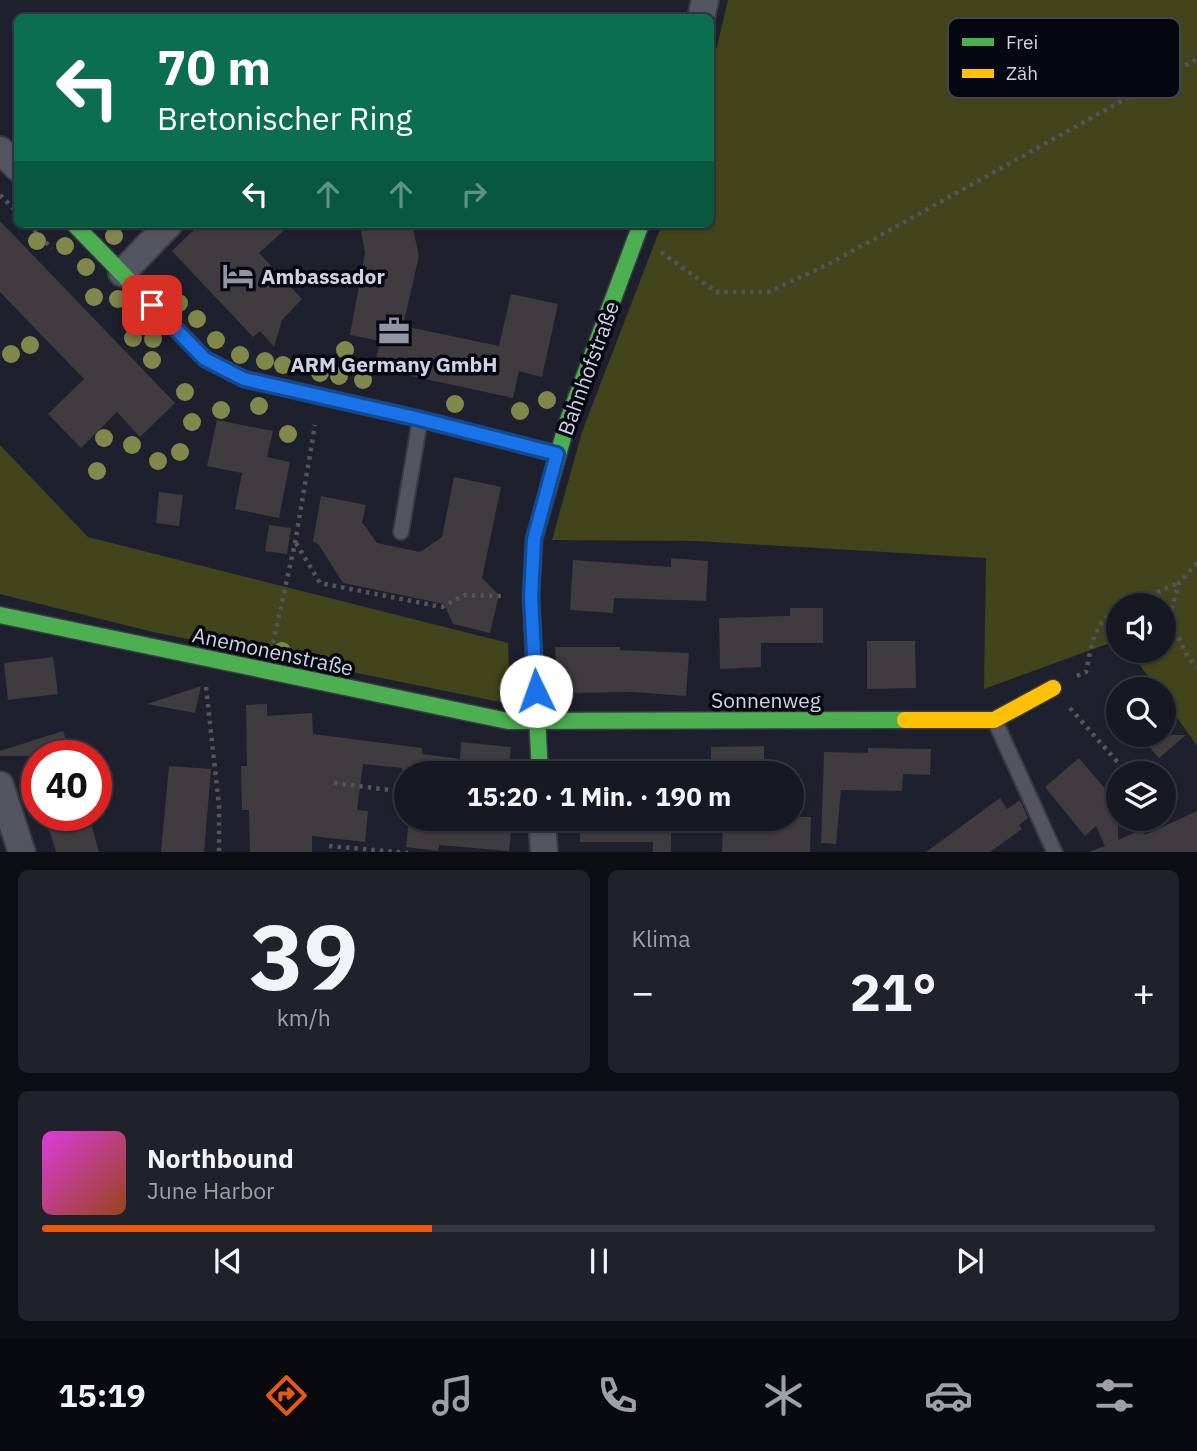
<!DOCTYPE html>
<html lang="de">
<meta charset="utf-8">
<style>
:root{--surface:#161922;--page:#1f222a;--text:#f1f3f6;--muted:#9ea0a5;--line:#353840;--accent:#ea580c}
body{margin:0;font-family:"IBM Plex Sans",sans-serif;background:var(--page);color:var(--text);height:100vh;display:flex;flex-direction:column;font-size:26px;white-space:nowrap}
*{box-sizing:border-box;margin:0}
p{font-size:23px;color:var(--muted)}
.icon{flex:none;width:38px;height:38px;fill:none;stroke:currentColor;stroke-width:2;stroke-linecap:round;stroke-linejoin:round}
.map{position:relative;height:852px;overflow:hidden}
.drawer{display:flex;flex-direction:column;gap:18px;padding:18px;background:#0c0e13;flex:1}
.drawer>*{flex:none}
.top-card{position:absolute;left:14px;top:14px;width:700px;height:214px;border-radius:10px;box-shadow:0 2px 5px #0004,0 0 0 2px var(--line);background:#0b6e4f;color:#fff;overflow:hidden}
.controls{position:absolute;left:1106px;top:593px;display:grid;gap:14px}
.controls a{display:grid;place-items:center;width:70px;height:70px;border-radius:50%;background:var(--surface);box-shadow:0 2px 5px #0004,0 0 0 2px var(--line);font-size:35px}
.speed{position:absolute;left:21px;top:740px;display:flex;gap:14px;font-size:35px;font-weight:700;text-align:center}
.speed>*{display:grid;place-content:center;width:91px;height:91px;border-radius:50%;background:var(--surface);box-shadow:0 2px 5px #0004,0 0 0 2px var(--line);line-height:1}
.speed .limit{border:10px solid #d22;background:#fff;color:#111}
.pin{position:absolute;display:grid;place-items:center;width:60px;height:60px;color:#fff;margin:-30px;border-radius:14px;box-shadow:0 4px 10px #0006}
.me{position:absolute;width:77px;margin:-38px;rotate:357deg;stroke-linejoin:round;filter:drop-shadow(0 0 5px #0008)}
.turn{display:flex;align-items:center;gap:24px;height:147px;padding:0 28px;font-size:32px}
.turn .icon{width:91px;height:91px;stroke-width:2.5}
.turn b{display:block;font-size:49px;line-height:60px}
.lanes{display:flex;align-items:center;height:66px;padding:0 28px;background:#0003;justify-content:center;gap:35px;direction:ltr}
.lanes .off{opacity:.35}
.big{font-size:52px;font-weight:700;line-height:1.1}
.drawer .card{flex:1;display:flex;flex-direction:column;justify-content:center;gap:10px;min-width:0;padding:0 24px;border-radius:10px;background:var(--page)}
.drawer .dial{align-items:center;gap:0}
.dial b{font-size:91px;line-height:1}
.song{display:flex;align-items:center;gap:21px}
.cover{width:84px;height:84px;border-radius:10px;background:linear-gradient(135deg,hsl(300 70% 55%),hsl(20 70% 35%))}
.played{height:7px;border-radius:4px;background:linear-gradient(90deg,var(--accent) 35%,var(--line) 35%)}
.keys{display:flex;justify-content:space-around;direction:ltr}
.heat{display:flex;justify-content:space-between;align-items:center;font-size:38px;direction:ltr}
.drawer .tiles{flex:1;display:grid;gap:18px;grid-template-columns:1fr 1fr}
.card:last-child{grid-column:span 2}
.trip{position:absolute;left:394px;top:761px;width:410px;height:70px;border-radius:35px;background:var(--surface);box-shadow:0 2px 5px #0004,0 0 0 2px var(--line);font-weight:700;line-height:70px;text-align:center}
.menu{display:flex;height:112px;justify-content:space-around;align-items:center;background:#090a0e;color:var(--muted)}
.menu .icon{width:49px;height:49px}
.menu .selected{color:var(--accent)}
.menu b{font-size:32px;color:var(--text)}
.map>svg:first-child{display:block}
.green{fill:#42441b}
.building{fill:#3f3b3f}
.lines{fill:none;stroke-linecap:round;stroke-linejoin:round}
.lane-casing{stroke:#393b46;stroke-width:18}
.street-casing{stroke:#393b46;stroke-width:30}
.fast-casing{stroke:#393b46;stroke-width:19}
.slow-casing{stroke:#393b46;stroke-width:19}
.path{stroke:#52545e;stroke-width:4.5;stroke-dasharray:3.5 5;stroke-linecap:butt}
.lane{stroke:#535560;stroke-width:14}
.street{stroke:#535560;stroke-width:26}
.fast{stroke:#4caf50;stroke-width:16}
.slow{stroke:#ffc107;stroke-width:16}
.tree{fill:#82874b}
.route-casing{stroke:#114b97;stroke-width:18}
.route{stroke:#1a73e8;stroke-width:12}
.labels{text-anchor:middle;dominant-baseline:central;stroke-width:7;stroke-linejoin:round;paint-order:stroke}
.poi-label{font-size:21px;font-weight:bold;fill:#cfd3e3;stroke:#060811;text-anchor:start}
.street-label{font-size:21px;fill:#cfd3e3;stroke:#060811}
.key{fill:#060811;stroke:#424550;stroke-width:2}
.key-label{font-size:19px;fill:#cfd3e3}
</style>
<div class="map">
<svg width="1197" height="853" viewBox="0 0 1197 853">
<rect width="100%" height="100%" fill="#1e212d"/>
<!-- green -->
<g class="green">
<polygon points="728,0 1197,0 1197,746 1164,699 1164,690 1157,689 1130,651 1164,651 1164,606 1118,606 1118,640 984,689 986,558 696,541 552,540 582,432 662,224 710,224 711,71"/>
<polygon points="0,445 88,537 508,643 510,704 153,632 0,594"/>
</g>
<!-- building -->
<g class="building">
<polygon points="0,221 175,403 140,437 117,412 81,448 48,414 84,379 0,292"/>
<polygon points="200,224 291,224 259,253 302,299 282,320 274,347 260,331 253,337 172,251"/>
<polygon points="360,224 412,224 419,256 403,326 499,346 511,294 558,304 542,377 519,371 513,398 374,368 380,341 350,335 365,253"/>
<polygon points="217,420 273,431 267,457 290,462 279,518 235,509 242,473 207,466"/>
<polygon points="454,477 501,487 482,578 499,595 490,633 453,624 444,604 343,583 319,545 313,541 321,496 366,505 362,522 377,543 420,552 442,537"/>
<polygon points="159,492 183,495 179,526 156,523"/>
<polygon points="269,525 291,528 287,554 265,551"/>
<polygon points="671,558 708,561 706,601 614,598 613,613 570,610 573,560 671,567"/>
<polygon points="790,608 823,608 823,643 761,643 761,667 720,669 719,618 790,616"/>
<polygon points="867,641 915,641 916,688 867,689"/>
<polygon points="555,647 620,647 620,650 689,653 686,696 632,692 571,693 571,689 558,690"/>
<polygon points="53,657 58,694 8,700 4,663"/>
<polygon points="201,686 195,713 147,704"/>
<polygon points="267,704 267,716 312,713 313,734 422,748 422,754 460,759 461,742 511,747 508,774 402,774 402,768 363,764 357,810 368,811 365,842 312,836 312,852 250,852 249,810 242,810 241,766 247,766 246,705"/>
<polygon points="63,731 72,756 0,756 0,751"/>
<polygon points="1139,735 1186,735 1159,758"/>
<polygon points="764,746 764,774 711,774 711,747"/>
<polygon points="868,748 931,749 930,775 903,774 902,791 841,790 836,844 821,843 824,752 868,753"/>
<polygon points="1079,758 1118,804 1118,840 1143,829 1145,835 1197,811 1197,852 1089,852 1105,846 1096,826 1085,836 1045,787"/>
<polygon points="169,766 211,769 204,852 161,852"/>
<polygon points="1000,798 1007,809 1020,800 1028,818 1019,825 1022,829 990,852 926,852"/>
<polygon points="45,816 89,816 99,852 56,852"/>
<polygon points="791,817 811,817 810,852 722,852 723,819 791,819"/>
<polygon points="409,819 462,822 462,819 512,819 509,851 439,845 438,851 406,847"/>
<polygon points="580,819 671,819 671,852 653,852 653,842 580,842"/>
</g>
<g class="lines">
<defs>
<g id="lane">
<polyline points="401,532 420,420"/>
<polyline points="995,721 1055,853"/>
</g>
<g id="street">
<polyline points="701,18 705,0"/>
<polyline points="0,150 18,168"/>
<polyline points="122,273 169,224"/>
<polyline points="0,785 22,853"/>
<polyline points="542,819 544,853"/>
</g>
<g id="fast">
<polyline points="74,224 205,359 244,379 420,419 557,454"/>
<polyline points="0,615 508,721 905,720"/>
<polyline points="540,774 531,597 534,539 568,420 641,224"/>
</g>
<polyline id="slow" points="905,720 994,720 1053,688"/>
</defs>
<!-- lane casing -->
<use href="#lane" class="lane-casing"/>
<!-- street casing -->
<use href="#street" class="street-casing"/>
<!-- fast casing -->
<use href="#fast" class="fast-casing"/>
<!-- slow casing -->
<use href="#slow" class="slow-casing"/>
<!-- path -->
<g class="path">
<polyline points="0,195 18,213"/>
<polyline points="28,224 52,249"/>
<polyline points="661,252 716,292 768,292 829,264 1197,59"/>
<polyline points="296,543 320,583 442,607 464,595 501,596"/>
<polyline points="1197,563 1179,583 1169,618 1189,659 1197,667"/>
<polyline points="1126,606 1178,583"/>
<polyline points="273,643 295,543 315,425"/>
<path d="M1077,676L1086,672C1091,648 1094,620 1118,609"/>
<polyline points="206,687 219,806 219,853"/>
<polyline points="1070,708 1128,774"/>
<polyline points="334,783 406,792"/>
<polyline points="329,846 408,853"/>
</g>
<!-- lane -->
<use href="#lane" class="lane"/>
<!-- street -->
<use href="#street" class="street"/>
<!-- fast -->
<use href="#fast" class="fast"/>
<!-- slow -->
<use href="#slow" class="slow"/>
</g>
<!-- trees -->
<g class="tree">
<circle cx="114" cy="236" r="9"/>
<circle cx="37" cy="241" r="9"/>
<circle cx="65" cy="246" r="9"/>
<circle cx="86" cy="267" r="9"/>
<circle cx="94" cy="297" r="9"/>
<circle cx="118" cy="299" r="9"/>
<circle cx="179" cy="303" r="9"/>
<circle cx="197" cy="319" r="9"/>
<circle cx="133" cy="338" r="9"/>
<circle cx="153" cy="339" r="9"/>
<circle cx="216" cy="340" r="9"/>
<circle cx="30" cy="345" r="9"/>
<circle cx="345" cy="350" r="9"/>
<circle cx="11" cy="354" r="9"/>
<circle cx="240" cy="355" r="9"/>
<circle cx="152" cy="360" r="9"/>
<circle cx="265" cy="361" r="9"/>
<circle cx="283" cy="365" r="9"/>
<circle cx="320" cy="373" r="9"/>
<circle cx="339" cy="376" r="9"/>
<circle cx="363" cy="380" r="9"/>
<circle cx="185" cy="392" r="9"/>
<circle cx="547" cy="400" r="9"/>
<circle cx="455" cy="404" r="9"/>
<circle cx="259" cy="406" r="9"/>
<circle cx="221" cy="410" r="9"/>
<circle cx="520" cy="411" r="9"/>
<circle cx="192" cy="422" r="9"/>
<circle cx="288" cy="434" r="9"/>
<circle cx="104" cy="438" r="9"/>
<circle cx="132" cy="445" r="9"/>
<circle cx="180" cy="452" r="9"/>
<circle cx="158" cy="461" r="9"/>
<circle cx="97" cy="471" r="9"/>
<circle cx="282" cy="651" r="9"/>
</g>
<g class="lines">
<defs>
<polyline id="route" points="152,305 205,359 244,379 420,419 557,454 534,539 531,597 536,691"/>
</defs>
<!-- route casing -->
<use href="#route" class="route-casing"/>
<!-- route -->
<use href="#route" class="route"/>
</g>
<!-- icons -->
<defs>
<symbol id="hotel-bare" viewBox="-9 -9 18 18"><path d="M-6-4.5h1.5V1H6V5H4.5V3h-9V5H-6ZM-4 0a1.8 1.8 0 1 1 3.6 0ZM.5 0V-2.5h3Q6-2.5 6 0Z" fill="#9195a3" stroke="#060811" stroke-width="2.5" paint-order="stroke"/></symbol>
<symbol id="office-bare" viewBox="-9 -9 18 18"><path d="M-6-3h4V-5.5h4V-3h4V5H-6ZM-1-4.5V-3h2v-1.5ZM-6 0V1H6V0Z" fill="#9195a3" stroke="#060811" stroke-width="2.5" paint-order="stroke"/></symbol>
</defs>
<g fill-rule="evenodd">
<use href="#hotel-bare" x="216" y="254" width="44" height="44"/>
<use href="#office-bare" x="372" y="309" width="44" height="44"/>
</g>
<g class="labels">
<!-- poi labels -->
<g class="poi-label">
<text x="261" y="276">Ambassador</text>
<text x="394" y="364" text-anchor="middle">ARM Germany GmbH</text>
</g>
<!-- street labels -->
<g class="street-label">
<text transform="translate(588 368) rotate(-70)">Bahnhofstraße</text>
<text transform="translate(273 651) rotate(12)">Anemonenstraße</text>
<text x="766" y="700">Sonnenweg</text>
</g>
</g>
<!-- legend -->
<rect x="948" y="18" width="232" height="80" rx="10" class="key"/>
<rect x="962" y="38" width="32" height="8" fill="#4caf50"/>
<rect x="962" y="69" width="32" height="9" fill="#ffc107"/>
<g class="key-label">
<text x="1006" y="49">Frei</text>
<text x="1006" y="80">Zäh</text>
</g>
</svg>
<div class="controls">
<a><svg class="icon" aria-label="sound" viewBox="0 0 24 24"><path d="M4 9h4l5-4v14l-5-4H4zM17 9q2 3 0 6"/></svg></a>
<a><svg class="icon" aria-label="search" viewBox="0 0 24 24"><circle cx="10" cy="10" r="6"/><path d="M15 15l6 6"/></svg></a>
<a><svg class="icon" aria-label="layers" viewBox="0 0 24 24"><path d="M12 4l9 5-9 5-9-5zM3 14l9 5 9-5"/></svg></a>
</div>
<div class="speed"><div class="limit">40</div></div>
<div class="pin" style="left:152px;top:305px;background:#d93025"><svg class="icon" aria-label="arrive" viewBox="0 0 24 24"><path d="M6 21V4h12l-3 4 3 4H6"/></svg></div>
<svg class="me" style="left:536px;top:691px" viewBox="-20 -20 40 40"><circle r="19" fill="#fff"/><path d="M0-13L10 11 0 6-10 11z" fill="#1a73e8"/></svg>
<div class="trip">15:20 · 1 Min. · 190 m</div>
<div class="top-card">
<div class="turn"><svg class="icon" aria-label="left" viewBox="0 0 24 24"><path d="M17 20v-9H6M10 6l-5 5 5 5"/></svg><div><b>70 m</b>Bretonischer Ring</div></div>
<div class="lanes"><svg class="icon" aria-label="left" viewBox="0 0 24 24"><path d="M17 20v-9H6M10 6l-5 5 5 5"/></svg><svg class="icon off" aria-label="ahead" viewBox="0 0 24 24"><path d="M12 20V5M6 11l6-6 6 6"/></svg><svg class="icon off" aria-label="ahead" viewBox="0 0 24 24"><path d="M12 20V5M6 11l6-6 6 6"/></svg><svg class="icon off" aria-label="right" viewBox="0 0 24 24"><path d="M7 20v-9h11M14 6l5 5-5 5"/></svg></div>
</div>
</div>
<section class="drawer">
<div class="tiles">
<div class="card dial"><b>39</b><p>km/h</p></div>
<div class="card"><p>Klima</p>
<div class="heat"><a>−</a><b class="big">21°</b><a>+</a></div>
</div>
<div class="card">
<div class="song"><i class="cover"></i><div><b>Northbound</b><p>June Harbor</p></div></div>
<div class="played"></div>
<div class="keys"><svg class="icon" aria-label="previous" viewBox="0 0 24 24"><path d="M18 5L8 12l10 7zM5 5v14"/></svg><svg class="icon" aria-label="pause" viewBox="0 0 24 24"><path d="M8 5v14M16 5v14"/></svg><svg class="icon" aria-label="next" viewBox="0 0 24 24"><path d="M6 5l10 7-10 7zM19 5v14"/></svg></div>
</div>
</div>
</section>
<nav class="menu">
<b>15:19</b>
<svg class="icon selected" aria-label="directions" viewBox="0 0 24 24"><path d="M12 3l9 9-9 9-9-9zM9 14v-3h6M13 9l2 2-2 2"/></svg>
<svg class="icon" aria-label="music" viewBox="0 0 24 24"><path d="M9 18V5l10-2v13"/><circle cx="6" cy="18" r="3"/><circle cx="16" cy="16" r="3"/></svg>
<svg class="icon" aria-label="phone" viewBox="0 0 24 24"><path d="M5 4h4l2 5-3 2q2 4 5 5l2-3 5 2v4C11 20 4 13 5 4z"/></svg>
<svg class="icon" aria-label="climate" viewBox="0 0 24 24"><path d="M12 3v18M4 7l16 10M4 17L20 7"/></svg>
<svg class="icon" aria-label="car" viewBox="0 0 24 24"><path d="M5 17H2v-5l4-1 3-4h7l3 4 3 1v5h-3M9 17h6M6 11h13"/><circle cx="7" cy="17" r="2"/><circle cx="17" cy="17" r="2"/></svg>
<svg class="icon" aria-label="filters" viewBox="0 0 24 24"><path d="M4 7h16M4 17h16"/><circle cx="9" cy="7" r="2"/><circle cx="15" cy="17" r="2"/></svg>
</nav>
